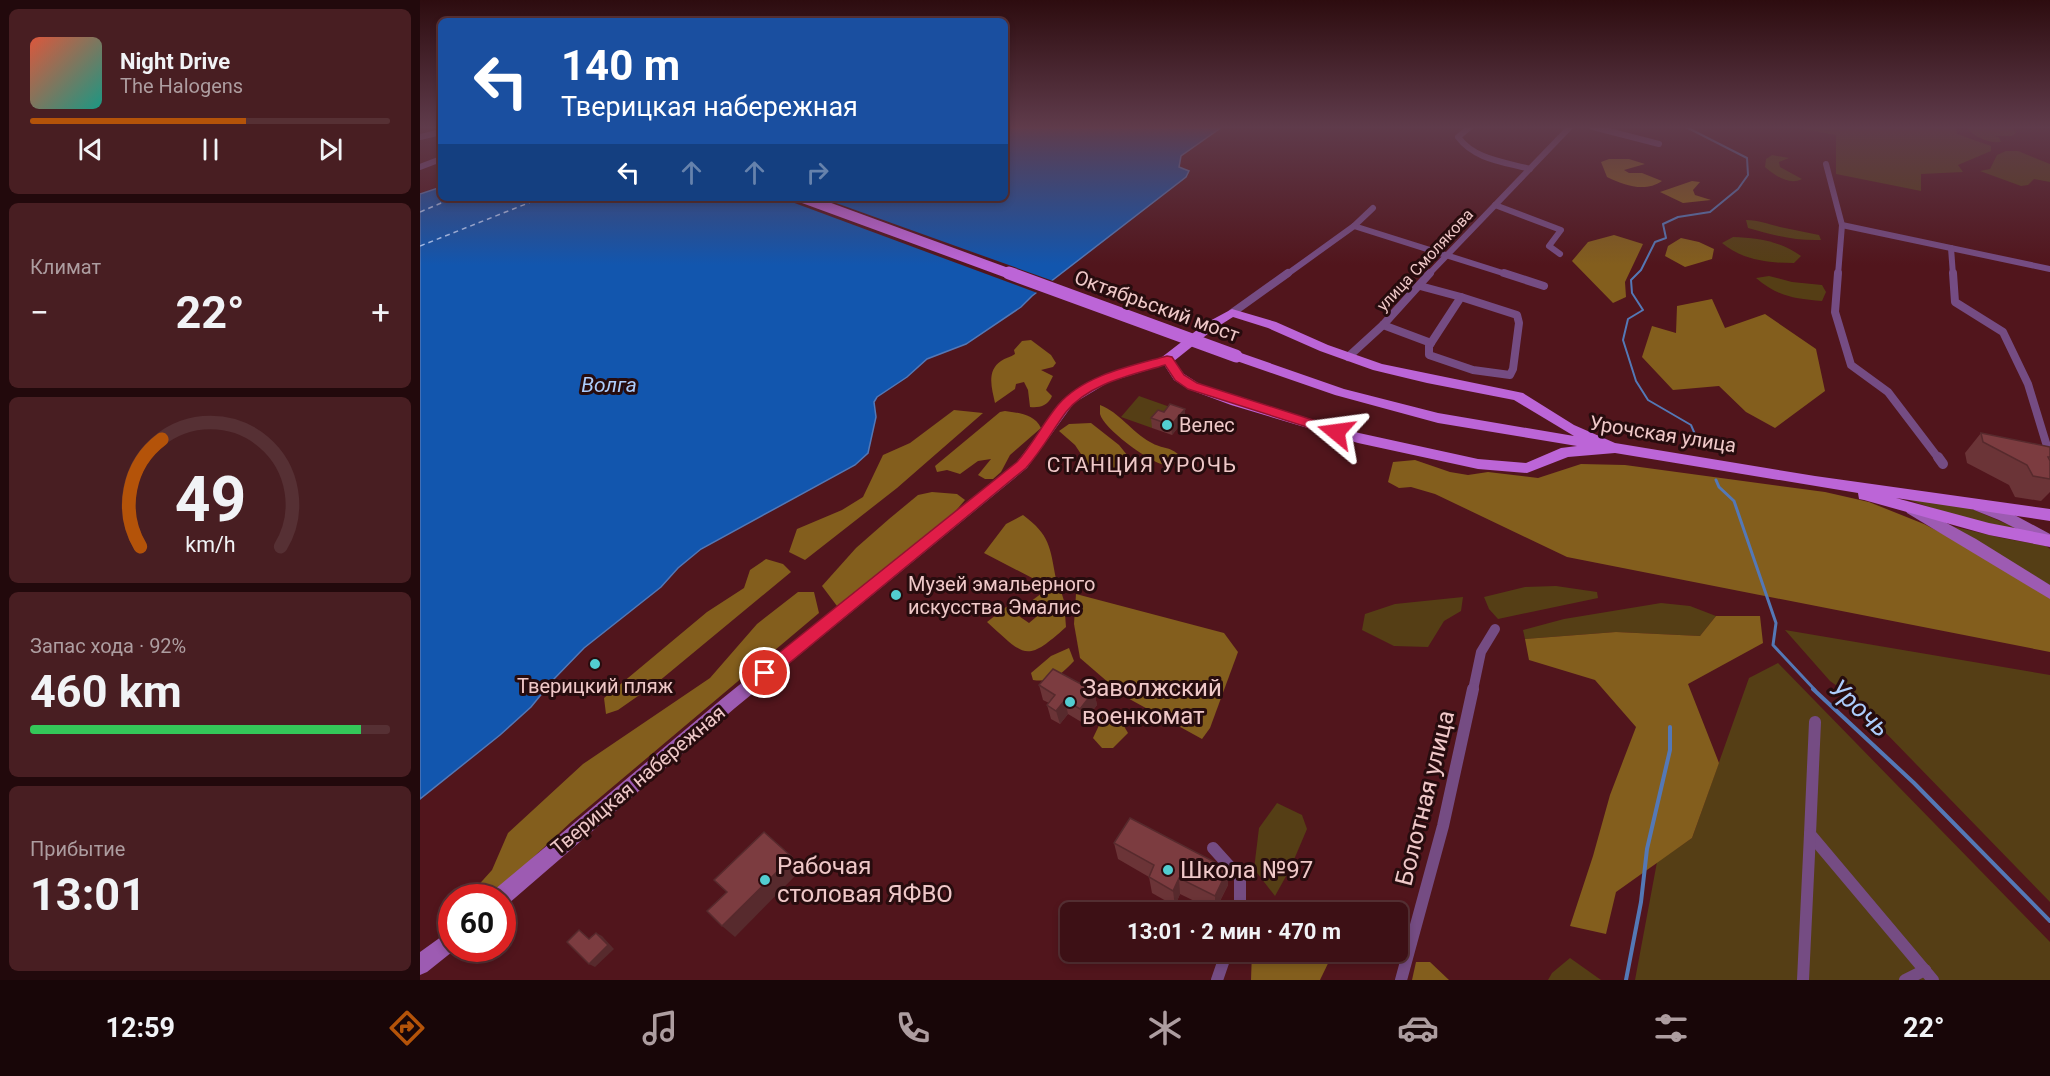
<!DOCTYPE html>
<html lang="ru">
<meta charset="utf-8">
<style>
:root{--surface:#3d1015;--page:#481e22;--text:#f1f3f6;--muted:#ad9da0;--line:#563034;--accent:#b45309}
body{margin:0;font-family:Roboto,sans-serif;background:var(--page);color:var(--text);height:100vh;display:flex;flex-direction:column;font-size:22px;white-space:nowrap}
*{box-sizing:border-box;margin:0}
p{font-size:20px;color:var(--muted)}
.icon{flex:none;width:33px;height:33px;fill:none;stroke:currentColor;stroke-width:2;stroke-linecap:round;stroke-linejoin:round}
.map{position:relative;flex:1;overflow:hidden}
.panel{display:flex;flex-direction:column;gap:9px;padding:9px;background:#22090c;width:420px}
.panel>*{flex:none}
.top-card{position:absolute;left:18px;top:18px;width:570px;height:183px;border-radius:9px;box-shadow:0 3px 9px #0003,0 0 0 2px var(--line);background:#1a4fa0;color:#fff;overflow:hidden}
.speed{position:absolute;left:18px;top:884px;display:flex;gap:12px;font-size:30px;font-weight:700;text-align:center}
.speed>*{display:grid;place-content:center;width:78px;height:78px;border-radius:50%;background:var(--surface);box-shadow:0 3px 9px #0003,0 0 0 2px var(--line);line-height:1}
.speed .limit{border:9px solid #d22;background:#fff;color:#111}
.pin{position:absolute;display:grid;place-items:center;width:51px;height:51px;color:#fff;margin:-26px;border:3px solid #fff;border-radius:50%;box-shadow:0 2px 6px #0007}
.me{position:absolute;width:66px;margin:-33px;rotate:286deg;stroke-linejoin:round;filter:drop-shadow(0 0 4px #0008)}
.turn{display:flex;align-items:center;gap:21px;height:126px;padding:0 24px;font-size:27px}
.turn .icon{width:78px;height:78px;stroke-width:2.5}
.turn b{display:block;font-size:42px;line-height:51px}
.lanes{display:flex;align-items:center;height:57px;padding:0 24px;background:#0003;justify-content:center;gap:30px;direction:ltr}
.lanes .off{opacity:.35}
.big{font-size:45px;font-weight:700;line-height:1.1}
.panel .widget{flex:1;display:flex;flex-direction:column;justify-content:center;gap:9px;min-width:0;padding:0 21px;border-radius:9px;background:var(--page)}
.panel .dial{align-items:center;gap:0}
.dial svg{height:156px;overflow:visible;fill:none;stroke:var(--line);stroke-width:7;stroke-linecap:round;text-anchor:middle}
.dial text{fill:var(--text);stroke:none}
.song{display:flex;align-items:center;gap:18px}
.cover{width:72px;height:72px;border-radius:9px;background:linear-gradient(135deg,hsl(10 70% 55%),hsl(170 70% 35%))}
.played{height:6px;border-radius:3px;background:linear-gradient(90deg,var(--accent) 60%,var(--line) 60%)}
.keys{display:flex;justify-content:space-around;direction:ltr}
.heat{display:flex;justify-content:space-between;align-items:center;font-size:33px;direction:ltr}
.charge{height:9px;border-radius:4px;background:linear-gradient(90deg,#34c759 92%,var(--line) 0)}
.trip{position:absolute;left:640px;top:902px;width:348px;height:60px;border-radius:9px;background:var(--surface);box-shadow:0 3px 9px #0003,0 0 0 2px var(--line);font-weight:700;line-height:60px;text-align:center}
.tabs{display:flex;height:96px;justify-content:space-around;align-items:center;background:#180608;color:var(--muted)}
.tabs .icon{width:42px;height:42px}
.tabs .selected{color:var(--accent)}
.tabs b{font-size:27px;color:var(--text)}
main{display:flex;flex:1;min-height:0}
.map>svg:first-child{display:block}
.green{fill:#553e15}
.forest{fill:#835e1d}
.water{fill:#1256ae;stroke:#5478b6;stroke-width:1.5}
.pier{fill:#51151c}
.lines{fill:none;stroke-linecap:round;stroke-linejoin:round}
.stream-far2{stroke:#5478b6;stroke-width:2}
.stream-far1{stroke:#5478b6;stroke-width:3}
.stream{stroke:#5478b6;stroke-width:4}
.ferry{stroke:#adcdfc;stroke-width:1.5;stroke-dasharray:5 4;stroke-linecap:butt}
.street-far3{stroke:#754c83;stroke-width:6}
.street-far2{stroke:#754c83;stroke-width:8}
.street-far1{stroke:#754c83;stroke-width:10}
.street{stroke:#754c83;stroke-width:12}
.secondary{fill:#9d5bb2;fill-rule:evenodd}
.primary{fill:#bc65d7;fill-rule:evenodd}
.primary-bridge-far1{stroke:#bc65d7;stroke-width:10}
.primary-bridge{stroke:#bc65d7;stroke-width:13}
.wall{fill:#6b3437}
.shaded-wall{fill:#572a2d}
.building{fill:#7c3c40;stroke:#572a2d;stroke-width:1.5}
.route{fill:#e11d48;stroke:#92132f;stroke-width:1.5}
.poi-dot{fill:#52cdd0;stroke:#270c0e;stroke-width:2}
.labels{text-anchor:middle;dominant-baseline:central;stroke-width:6;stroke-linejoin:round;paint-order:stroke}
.far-street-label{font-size:16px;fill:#efc8c8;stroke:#270c0e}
.street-label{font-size:20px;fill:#efc8c8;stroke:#270c0e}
.poi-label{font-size:20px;fill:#efc8c8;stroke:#270c0e;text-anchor:start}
.water-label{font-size:21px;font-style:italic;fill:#adcdfc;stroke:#270c0e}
.neighbourhood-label{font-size:21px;letter-spacing:1.5px;fill:#efc8c8;stroke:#270c0e}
.near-poi-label{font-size:24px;fill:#efc8c8;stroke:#270c0e;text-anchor:start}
.near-street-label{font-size:24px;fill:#efc8c8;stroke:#270c0e}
.near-water-label{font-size:26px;font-style:italic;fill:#adcdfc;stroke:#270c0e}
</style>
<main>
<section class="panel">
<div class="widget">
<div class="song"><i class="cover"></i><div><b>Night Drive</b><p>The Halogens</p></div></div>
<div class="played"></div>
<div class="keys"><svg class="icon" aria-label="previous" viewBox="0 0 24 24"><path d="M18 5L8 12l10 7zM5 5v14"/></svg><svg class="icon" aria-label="pause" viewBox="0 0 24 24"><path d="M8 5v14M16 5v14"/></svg><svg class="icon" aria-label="next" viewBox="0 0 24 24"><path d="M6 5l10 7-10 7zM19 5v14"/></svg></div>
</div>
<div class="widget"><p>Климат</p>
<div class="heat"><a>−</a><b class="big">22°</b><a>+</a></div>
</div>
<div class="widget dial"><svg viewBox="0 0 100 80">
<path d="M14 69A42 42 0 1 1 86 69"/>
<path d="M14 69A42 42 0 0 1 25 14" stroke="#b45309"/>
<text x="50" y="56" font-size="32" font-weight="700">49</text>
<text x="50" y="72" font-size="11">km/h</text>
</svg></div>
<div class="widget"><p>Запас хода · 92%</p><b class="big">460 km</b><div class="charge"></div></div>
<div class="widget"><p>Прибытие</p><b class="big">13:01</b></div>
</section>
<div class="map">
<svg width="1630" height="980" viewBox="0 0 1630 980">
<rect width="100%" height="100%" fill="#51151c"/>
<!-- green -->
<g class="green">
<polygon points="1372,127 1536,127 1537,134 1571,146 1571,151 1538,165 1543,172 1501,174 1501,191 1416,174 1416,135"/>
<path d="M1547,127H1592L1596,133L1592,136H1574L1579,137L1581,142C1569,143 1554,138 1547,127Z"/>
<polygon points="1586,151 1598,151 1630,164 1630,182 1614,179 1608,185 1601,186 1560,171 1570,169 1577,155"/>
<path d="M1352,155L1369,158L1359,162L1360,167L1382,179C1369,186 1354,175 1345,167L1346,159Z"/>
<path d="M1326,220C1339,220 1348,224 1360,227C1373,230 1386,232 1399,235L1401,240C1375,241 1353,235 1328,228Z"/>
<path d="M1313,237C1338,238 1360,241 1381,256L1374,263C1348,263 1322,260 1302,243Z"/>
<path d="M1349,276L1372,282L1402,285L1406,292L1402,301C1374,299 1357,296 1336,278Z"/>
<polygon points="719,396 750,407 732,428 701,417"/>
<polygon points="1480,497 1547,507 1603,531 1536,516"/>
<polygon points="1531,526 1582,538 1626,546 1630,549 1630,587"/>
<polygon points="1136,586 1177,592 1178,598 1078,619 1069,609 1064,597 1105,587"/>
<polygon points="1043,597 1041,611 1024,621 1008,647 974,646 942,630 945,614 975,604"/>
<polygon points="1241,603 1270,606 1296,616 1280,636 1196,632 1105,639 1103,630 1144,619"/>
<polygon points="1365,630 1630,675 1630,902 1427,693 1410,681"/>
<polygon points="1358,663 1630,942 1630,980 1215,980 1237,862 1272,838 1329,678"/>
<polygon points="857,803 882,815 887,829 870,869 855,896 834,869 839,828"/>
<polygon points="1150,958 1181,980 1128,980 1132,973"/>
</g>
<!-- forest -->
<g class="forest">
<path d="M1189,159H1209L1225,164L1204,170L1209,173H1222L1242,181C1225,193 1204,185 1187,177L1181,162Z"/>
<polygon points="1272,181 1280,182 1273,190 1275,195 1291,200 1263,203 1240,192"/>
<polygon points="1194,235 1223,244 1205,282 1206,297 1193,303 1152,261 1168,242"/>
<polygon points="1261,238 1279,242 1294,249 1292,259 1265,267 1245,256 1248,246"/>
<polygon points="1292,299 1305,328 1345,314 1396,349 1405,391 1355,428 1326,412 1299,386 1253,390 1222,357 1232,326 1256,333 1257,306"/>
<path d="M611,340L631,355L636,363L633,367L621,370L633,376L626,390L632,396C628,406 619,408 610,407L608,390L604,382L596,384L595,389L575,403C572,389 566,371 581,361C585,358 591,357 595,354L594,350L602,341Z"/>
<path d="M680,405C699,412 712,432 730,442C743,450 751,445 763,459C756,463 749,466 741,464C726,459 684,429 680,414C680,413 680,406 680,405Z"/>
<polygon points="534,410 563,413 477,488 385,560 369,552 377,529 422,510 443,497 463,455 490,443"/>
<path d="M585,411C599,413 614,414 621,428L590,455L581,472L573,479H565L558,475L571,459L558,461L540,474L527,470L517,472L515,466L580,412Z"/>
<polygon points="671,423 699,445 720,471 708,472 669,466 655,445 639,431 649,424"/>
<polygon points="995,460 1030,472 1048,475 1068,472 1118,478 1161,464 1205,465 1405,492 1449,502 1504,524 1562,554 1630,596 1630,652 1147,557 1015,494 991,487 979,488 968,482 973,462"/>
<polygon points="512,492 537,494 545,500 533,514 417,606 402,586 436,548 469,519 498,495"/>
<path d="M603,515C630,535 630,547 636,579L616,580L564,553L586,524Z"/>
<polygon points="346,559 363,564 371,572 238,682 198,710 186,714 184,698 287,612 324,588 330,570"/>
<path d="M638,581L644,601L646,627C605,664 605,656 567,622L586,607L609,623L622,612L610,602Z"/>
<polygon points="378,592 394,592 399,613 151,822 71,897 66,897 54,890 72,870 88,833 163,764 290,678 337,624"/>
<polygon points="656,594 804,633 818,652 790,728 782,739 704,696 660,658 654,624"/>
<polygon points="1296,616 1340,616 1343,643 1268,684 1299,763 1272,838 1196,892 1186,934 1150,926 1173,856 1190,795 1216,727 1175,680 1109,660 1105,639 1196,632 1280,636"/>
<path d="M649,648L654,661C642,674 631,683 613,680L611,673L631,656Z"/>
<polygon points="698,716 708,733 693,748 682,748 673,738 683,717"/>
<polygon points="832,951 914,951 900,980 831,980"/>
<polygon points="996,962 1010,962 1029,980 992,980"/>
</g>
<!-- water -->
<polygon class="water" points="585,127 802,127 761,156 759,167 769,171 766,177 612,296 601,307 546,344 507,359 487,377 457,397 454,402 456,417 448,453 435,465 281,549 258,568 241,587 164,648 133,680 111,707 80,735 0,799 0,194 21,187 21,198 585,198"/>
<!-- pier -->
<polygon class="pier" points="361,198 402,198 636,282 620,294"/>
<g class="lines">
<!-- stream-far2 -->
<polyline class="stream-far2" points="1266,127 1327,158 1328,175 1318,189 1290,212 1258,217 1243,224 1246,238 1235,242 1221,270 1211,280 1212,293 1223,310 1208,319 1203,340 1216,381 1228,400 1271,425 1280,446"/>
<!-- stream-far1 -->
<polyline class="stream-far1" points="1296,480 1299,487 1314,501 1356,623 1353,645 1395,690"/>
<!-- stream -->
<g class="stream">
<polyline points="1393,689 1494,783 1630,921"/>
<polyline points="1206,980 1221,902 1227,849 1250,750 1250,727"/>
</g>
<!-- ferry -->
<g class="ferry">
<polyline points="0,212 33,198"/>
<polyline points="0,246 121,198"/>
</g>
<!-- street-far3 -->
<g class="street-far3">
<path d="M1050,127L1038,137C1055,160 1085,162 1110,169"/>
<polyline points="1173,127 1239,144"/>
<polyline points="0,137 21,132"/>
<polyline points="1406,164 1422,225 1418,275"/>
<polyline points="0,167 21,159"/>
<polyline points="1075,205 1141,230 1129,246 1140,254"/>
<polyline points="1422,225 1630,269"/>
<polyline points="934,226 1089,275"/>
<polyline points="1531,248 1533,275"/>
<polyline points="866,275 934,226 953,208"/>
<polyline points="1008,275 1150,127"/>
</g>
<!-- street-far2 -->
<g class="street-far2">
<polyline points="1084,273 1124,286"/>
<polyline points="1418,273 1415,312 1431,365 1468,392 1519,459"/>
<polyline points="1533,273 1535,302 1583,332 1608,384 1630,456"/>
<polyline points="1000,286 1041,297"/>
<polygon points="1041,297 1097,315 1099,323 1093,369 1090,375 1053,370 1009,355 1009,346"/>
<polyline points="812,313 868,273"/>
<polyline points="963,325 1011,343"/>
<polyline points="928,357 963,325 1010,273"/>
</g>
<!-- street-far1 -->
<g class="street-far1">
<polyline points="1518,457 1523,464"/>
<polyline points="1053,690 1061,652 1075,629"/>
</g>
<!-- street -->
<g class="street">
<polyline points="1395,722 1390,834 1513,980"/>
<polyline points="793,848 820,878 820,912"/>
<polyline points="797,980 807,951"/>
<polyline points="981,980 1023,826 1053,689"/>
<polyline points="1383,980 1390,834"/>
<polyline points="1485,980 1505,970"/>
</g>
<!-- secondary -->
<g class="secondary">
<polygon points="747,356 751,357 753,360 751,363 689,382 654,403 607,468 315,708 88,904 82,906 82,897 71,897 74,890 303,698 597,462 646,397 681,376"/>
<polygon points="1559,501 1589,512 1630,534 1630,546 1579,520 1554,510 1552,506 1554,502"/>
<polygon points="1492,504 1556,539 1630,585 1630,599 1487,513 1485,509 1487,505"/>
<polygon points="32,929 32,948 37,948 7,972 0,975 0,952"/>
</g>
<!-- primary -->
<path class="primary" d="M812,309L856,322L908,345L962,364L1103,393L1154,425L1195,443L1395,476L1630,509V521L1476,498L1569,523L1630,535V547L1569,535L1444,500L1439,499L1438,493L1195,453L1148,457L1107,473L1058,469L938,443L811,405L768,389L754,380L741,360L742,357L786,323ZM813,317L848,328L900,351L953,370L1007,383L1094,400L1154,436L1018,413L924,389L821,353H811L810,356L811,359L915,395L1018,423L1157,446L1141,448L1106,463L1058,459L939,433L821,399L778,383L764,374L754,361L794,329Z"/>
<!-- primary-bridge-far1 -->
<polyline class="primary-bridge-far1" points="383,198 593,275"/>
<!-- primary-bridge -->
<polyline class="primary-bridge" points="589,273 816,356"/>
</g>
<!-- wall -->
<g class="wall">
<polygon points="765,409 765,419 752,435 732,428 731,418 744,412"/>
<polygon points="1561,433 1630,447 1630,492 1621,501 1595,497 1589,485 1547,463 1545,453"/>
<polygon points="619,685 674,691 677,705 663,723 648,714 640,724 631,719 627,705 629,703 623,700"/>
<polygon points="694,843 808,869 808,885 795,911 760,894 755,906 732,893 729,877 698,859"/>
</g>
<!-- shaded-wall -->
<g class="shaded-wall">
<polygon points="765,409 765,419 752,435 751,425"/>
<polygon points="674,691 677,705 663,723 660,709"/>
<polygon points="645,700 648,714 640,724 636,711"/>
<polygon points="372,857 382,869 315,937 302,926"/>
<polygon points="808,869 808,885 795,911 795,896"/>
<polygon points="759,878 760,894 755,906 753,891"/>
<polygon points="176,933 182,936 194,949 175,967 169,964"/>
</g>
<!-- building -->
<g class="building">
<polygon points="750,404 765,409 751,425 731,418 738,410 744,412"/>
<polygon points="1561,433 1630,447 1630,457 1628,457 1630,461 1630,479 1613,476 1607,465 1563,442"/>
<polygon points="633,669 674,691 660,709 645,700 636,711 627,705 635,695 619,685"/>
<polygon points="710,818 808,869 795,896 759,878 753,891 729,877 734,865 694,843"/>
<polygon points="344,832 372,857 302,926 287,911 307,892 294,880"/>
<polygon points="159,930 169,939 176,933 188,945 169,964 147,942"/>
</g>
<!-- sky -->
<linearGradient id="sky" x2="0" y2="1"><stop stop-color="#2d0c0f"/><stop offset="0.48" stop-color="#5f3b4b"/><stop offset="1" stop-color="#5f3b4b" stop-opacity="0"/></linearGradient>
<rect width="1630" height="265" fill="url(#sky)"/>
<!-- route -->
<path class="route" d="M747,356L752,357L764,375L777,383L921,429L923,432L916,436L912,435L768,389L755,380L745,365C712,375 669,383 646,412C632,431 622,450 606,468L351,678L345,680L340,678L337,673L340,668L597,462C613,444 623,423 638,405C664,375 711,366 747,356Z"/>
<!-- markers -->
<g class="poi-dot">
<circle cx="747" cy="425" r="6"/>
<circle cx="476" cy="595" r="6"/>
<circle cx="175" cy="664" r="6"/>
<circle cx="650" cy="702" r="6"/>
<circle cx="748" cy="870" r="6"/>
<circle cx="345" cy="880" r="6"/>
</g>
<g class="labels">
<!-- far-street labels -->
<g class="far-street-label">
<text transform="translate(1005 260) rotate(-47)">улица Смолякова</text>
</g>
<!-- street labels -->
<g class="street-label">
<text transform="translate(737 306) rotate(20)">Октябрьский мост</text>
<text transform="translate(1243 434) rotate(9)">Урочская улица</text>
<text transform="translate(218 780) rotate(-40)">Тверицкая набережная</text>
</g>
<!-- poi labels -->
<g class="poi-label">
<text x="759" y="425">Велес</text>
<text x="488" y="584">Музей эмальерного<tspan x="488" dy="23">искусства Эмалис</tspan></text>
<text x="175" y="686" text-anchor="middle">Тверицкий пляж</text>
</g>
<!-- water labels -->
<g class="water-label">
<text x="189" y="385">Волга</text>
</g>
<!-- neighbourhood labels -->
<g class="neighbourhood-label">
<text x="722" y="465">СТАНЦИЯ УРОЧЬ</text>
</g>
<!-- near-poi labels -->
<g class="near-poi-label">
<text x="662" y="688">Заволжский<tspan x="662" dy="28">военкомат</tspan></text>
<text x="357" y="866">Рабочая<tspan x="357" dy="28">столовая ЯФВО</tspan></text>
<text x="760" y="870">Школа №97</text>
</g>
<!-- near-street labels -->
<g class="near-street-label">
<text transform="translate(1005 798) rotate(-76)">Болотная улица</text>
</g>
<!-- near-water labels -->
<g class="near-water-label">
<text transform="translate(1440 708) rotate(43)">Урочь</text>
</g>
</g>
</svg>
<div class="speed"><div class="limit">60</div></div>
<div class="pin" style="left:345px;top:673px;background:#d93025"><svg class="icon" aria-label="arrive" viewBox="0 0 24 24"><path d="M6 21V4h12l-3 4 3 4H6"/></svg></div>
<svg class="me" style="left:916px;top:432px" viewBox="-20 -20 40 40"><path d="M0-17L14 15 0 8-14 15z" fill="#e11d48" stroke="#fff" stroke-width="4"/></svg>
<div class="trip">13:01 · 2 мин · 470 m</div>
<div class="top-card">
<div class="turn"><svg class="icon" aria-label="left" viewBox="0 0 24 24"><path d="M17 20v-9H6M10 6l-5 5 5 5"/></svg><div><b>140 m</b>Тверицкая набережная</div></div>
<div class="lanes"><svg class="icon" aria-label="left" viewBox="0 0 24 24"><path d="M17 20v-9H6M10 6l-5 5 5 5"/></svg><svg class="icon off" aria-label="ahead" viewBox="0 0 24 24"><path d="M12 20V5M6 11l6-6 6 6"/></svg><svg class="icon off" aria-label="ahead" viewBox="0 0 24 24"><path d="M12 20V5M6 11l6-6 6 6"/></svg><svg class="icon off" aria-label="right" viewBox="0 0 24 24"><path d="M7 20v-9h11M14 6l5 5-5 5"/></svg></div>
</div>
</div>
</main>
<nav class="tabs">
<b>12:59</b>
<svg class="icon selected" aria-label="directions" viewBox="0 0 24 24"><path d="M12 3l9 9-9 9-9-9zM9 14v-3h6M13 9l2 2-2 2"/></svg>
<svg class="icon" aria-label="music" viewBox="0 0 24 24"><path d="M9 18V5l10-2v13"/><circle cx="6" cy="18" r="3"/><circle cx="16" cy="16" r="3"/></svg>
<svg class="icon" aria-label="phone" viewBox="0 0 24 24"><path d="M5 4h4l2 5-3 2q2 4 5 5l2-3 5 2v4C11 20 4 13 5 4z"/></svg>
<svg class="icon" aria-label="climate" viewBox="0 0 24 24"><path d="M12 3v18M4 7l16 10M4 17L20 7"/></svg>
<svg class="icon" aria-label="car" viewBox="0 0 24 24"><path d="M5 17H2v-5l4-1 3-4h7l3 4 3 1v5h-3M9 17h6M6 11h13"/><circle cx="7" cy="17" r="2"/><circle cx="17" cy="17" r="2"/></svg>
<svg class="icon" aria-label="filters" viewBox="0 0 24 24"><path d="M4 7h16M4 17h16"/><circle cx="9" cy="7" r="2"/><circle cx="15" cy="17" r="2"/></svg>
<b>22°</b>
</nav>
